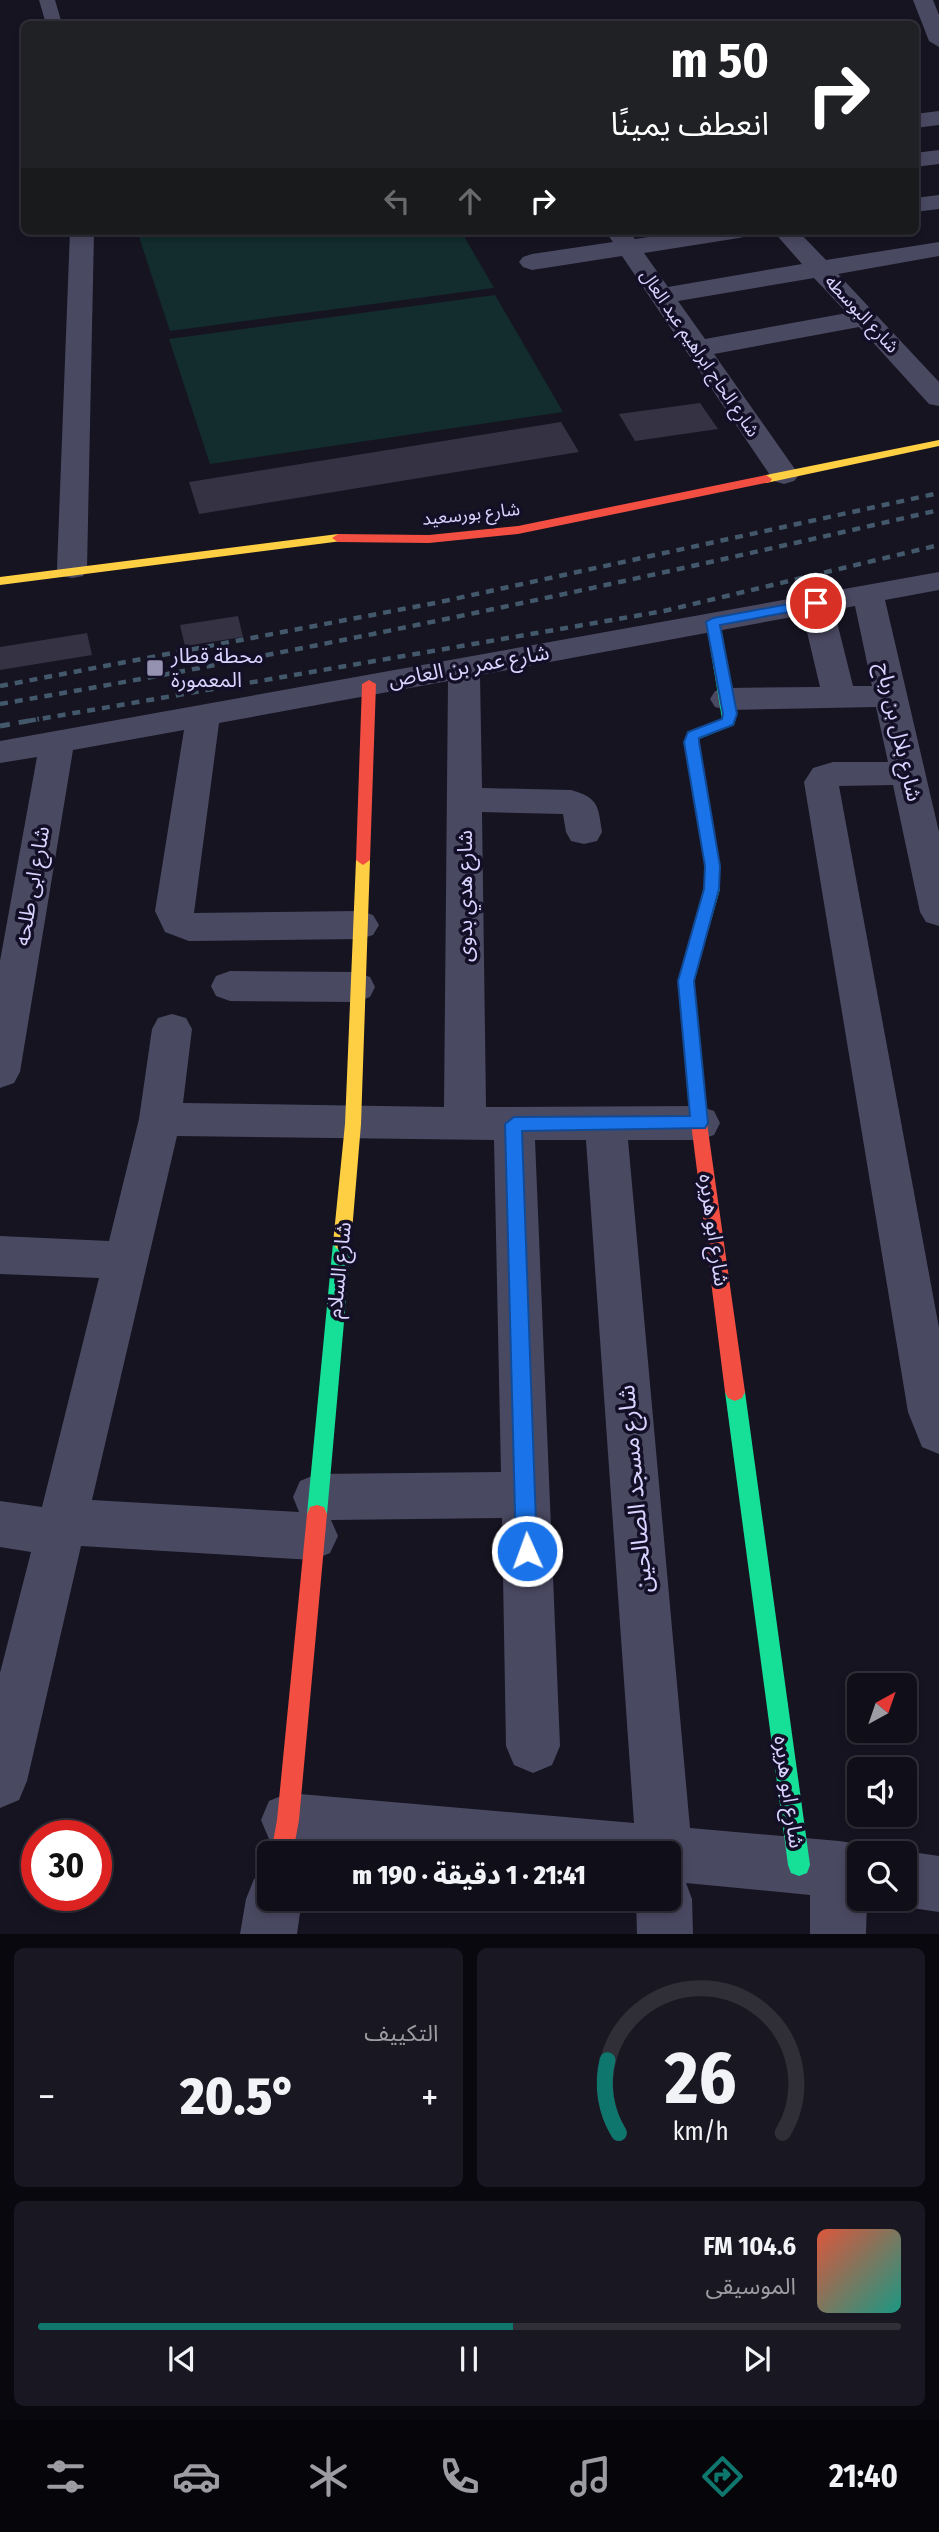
<!DOCTYPE html>
<html lang="ar">
<meta charset="utf-8">
<style>
:root{--surface:#100f19;--page:#191822;--text:#f1f3f6;--muted:#9c9ca2;--line:#302f38;--accent:#0f766e}
body{margin:0;font-family:"Fira Sans Condensed","Noto Sans Arabic",sans-serif;background:var(--page);color:var(--text);direction:rtl;height:100vh;display:flex;flex-direction:column;font-size:26px;white-space:nowrap}
*{box-sizing:border-box;margin:0}
p{font-size:23px;color:var(--muted)}
.icon{flex:none;width:38px;height:38px;fill:none;stroke:currentColor;stroke-width:2;stroke-linecap:round;stroke-linejoin:round}
.map{position:relative;height:1934px;overflow:hidden;direction:ltr}
.drawer{display:flex;flex-direction:column;gap:14px;padding:14px;background:#09080e;flex:1}
.drawer>*{flex:none}
.guide{position:absolute;left:21px;top:21px;width:898px;height:214px;border-radius:10px;box-shadow:0 4px 10px #0003,0 0 0 2px var(--line);direction:rtl;background:#202124;color:#fff;overflow:hidden}
.needle{width:46px;rotate:40deg}
.fabs{position:absolute;left:847px;top:1673px;display:grid;gap:14px}
.fabs a{display:grid;place-items:center;width:70px;height:70px;border-radius:10px;background:var(--surface);box-shadow:0 4px 10px #0003,0 0 0 2px var(--line);font-size:35px}
.speed{position:absolute;left:21px;top:1820px;display:flex;gap:14px;font-size:35px;font-weight:700;text-align:center}
.speed>*{display:grid;place-content:center;width:91px;height:91px;border-radius:50%;background:var(--surface);box-shadow:0 4px 10px #0003,0 0 0 2px var(--line);line-height:1}
.speed .limit{border:10px solid #d22;background:#fff;color:#111}
.pin{position:absolute;display:grid;place-items:center;width:60px;height:60px;color:#fff;margin:-30px;border:4px solid #fff;border-radius:50%;box-shadow:0 2px 7px #0007}
.me{position:absolute;width:77px;margin:-38px;rotate:358deg;stroke-linejoin:round;filter:drop-shadow(0 0 5px #0008)}
.turn{display:flex;align-items:center;gap:24px;height:147px;padding:0 35px;font-size:32px}
.turn .icon{width:91px;height:91px;stroke-width:2.5}
.turn b{display:block;font-size:49px;line-height:60px}
.lanes{display:flex;align-items:center;height:66px;padding:0 35px;background:#0003;justify-content:center;gap:35px;direction:ltr}
.lanes .off{opacity:.35}
.big{font-size:52px;font-weight:800;line-height:1.1}
.drawer .tile{flex:1;display:flex;flex-direction:column;justify-content:center;gap:10px;min-width:0;padding:0 24px;border-radius:10px;background:var(--page)}
.drawer .dial{align-items:center;gap:0}
.dial svg{height:182px;overflow:visible;fill:none;stroke:var(--line);stroke-width:7;stroke-linecap:round;text-anchor:middle}
.dial text{fill:var(--text);stroke:none}
.song{display:flex;align-items:center;gap:21px}
.cover{width:84px;height:84px;border-radius:10px;background:linear-gradient(135deg,hsl(10 70% 55%),hsl(170 70% 35%))}
.played{height:7px;border-radius:4px;background:linear-gradient(90deg,var(--accent) 55%,var(--line) 55%)}
.keys{display:flex;justify-content:space-around;direction:ltr}
.heat{display:flex;justify-content:space-between;align-items:center;font-size:38px;direction:ltr}
.drawer .tiles{flex:1;display:grid;gap:14px;grid-template-columns:1fr 1fr}
.tile:last-child{grid-column:span 2}
.trip{position:absolute;left:257px;top:1841px;width:424px;height:70px;border-radius:10px;background:var(--surface);box-shadow:0 4px 10px #0003,0 0 0 2px var(--line);font-weight:800;line-height:70px;text-align:center;direction:rtl}
.menu{display:flex;height:112px;justify-content:space-around;align-items:center;background:#06060a;color:var(--muted)}
.menu .icon{width:49px;height:49px}
.menu .selected{color:var(--accent)}
.menu b{font-size:32px;color:var(--text)}
.map>svg:first-child{display:block}
.green{fill:#132c2d}
.building{fill:#343243}
.lines{fill:none;stroke-linecap:round;stroke-linejoin:round}
.lane{fill:#4a4962;fill-rule:evenodd}
.street{fill:#4a4962;fill-rule:evenodd}
.fast{fill:#16e098;fill-rule:evenodd}
.slow{fill:#ffcf43;fill-rule:evenodd}
.jam{fill:#f24e42;fill-rule:evenodd}
.rail-far1{stroke:#43596b;stroke-width:4.5;stroke-dasharray:8 7;stroke-linecap:butt}
.rail{stroke:#43596b;stroke-width:5;stroke-dasharray:10 9;stroke-linecap:butt}
.route{fill:#1a73e8;stroke:#114b97;stroke-width:2}
.poi-dot{fill:#9591b1;stroke:#130f26;stroke-width:2.5}
.labels{text-anchor:middle;dominant-baseline:central;stroke-width:7;stroke-linejoin:round;paint-order:stroke}
.far-street-label{font-size:18px;fill:#d9d4ff;stroke:#130f26}
.poi-label{font-size:21px;fill:#d9d4ff;stroke:#130f26;text-anchor:start}
.street-label{font-size:21px;fill:#d9d4ff;stroke:#130f26}
.near-street-label{font-size:24px;fill:#d9d4ff;stroke:#130f26}
</style>
<div class="map">
<svg width="939" height="1934" viewBox="0 0 939 1934">
<rect width="100%" height="100%" fill="#161421"/>
<!-- green -->
<g class="green">
<polygon points="137,231 461,231 494,288 170,331"/>
<polygon points="495,295 563,412 210,464 169,339"/>
</g>
<!-- building -->
<g class="building">
<polygon points="700,403 718,429 635,441 619,414"/>
<polygon points="561,422 579,452 199,514 189,482"/>
<polygon points="238,616 243,637 185,646 180,625"/>
<polygon points="87,633 92,655 0,670 0,647"/>
</g>
<g class="lines">
<!-- lane -->
<polygon class="lane" points="39,0 55,0 62,24 46,24"/>
<!-- street -->
<g class="street">
<polygon points="913,0 933,0 939,15 939,47 929,41"/>
<polygon points="939,111 939,125 915,128 915,114"/>
<polygon points="939,150 939,164 915,167 915,153"/>
<polygon points="939,195 939,209 915,212 915,198"/>
<polygon points="70,231 94,231 87,569 83,576 72,578 61,576 57,569"/>
<path d="M605,231H629L635,239L690,231H751L748,236L739,238L644,253L668,287L802,264L773,231H798L826,260L939,242V256L838,274L939,382V406L929,404L859,327L714,354L799,475L794,481L784,484L774,481L622,256L532,270L523,267L519,262L523,257L532,254L613,242ZM814,278L847,313L705,339L678,301Z"/>
<path d="M939,572V590L885,600L939,832V926L926,922L920,912L893,785L839,786L939,1328V1454L922,1447L908,1412L804,782L813,768L833,762H888L876,707L727,710L715,707L710,699L715,691L727,688L820,687L803,615L480,675L482,788L571,790C599,798 598,806 602,832L597,841L584,844L571,841L566,832L563,814L482,812L486,1107L699,1106L714,1111L720,1123L714,1135L699,1140H628L690,1828L839,1841L859,1844L879,1852L859,1853V1899H867L866,1934H810V1895L686,1883L692,1899L693,1934H637L636,1899H668V1853H353L288,1847L269,1839L261,1820L269,1801L288,1793L634,1823L586,1140H535L560,1746L552,1765L533,1773L514,1765L506,1746L502,1518L331,1520L338,1536L330,1553L313,1560L81,1546L27,1781L19,1800L0,1808V1673L31,1552L0,1547V1501L42,1507L99,1278L0,1274V1236L109,1241L139,1119L152,1029L158,1018L172,1014L186,1018L192,1029L183,1103L444,1107L448,681L219,723L194,913L360,911L373,915L379,925L373,935L360,939L189,941L165,932L155,911L184,730L73,750L20,1072L14,1083L0,1088V961L37,757L0,763V741ZM855,606L872,686H853L834,610ZM177,1136L494,1140L501,1472L317,1474L300,1481L293,1497L299,1512L92,1500Z"/>
<polygon points="230,971 356,972 370,977 375,987 370,997 356,1002 230,1001 216,996 211,986 216,976"/>
<polygon points="905,1851 939,1856 939,1912 905,1907 885,1899 905,1899 905,1853 900,1853"/>
<polygon points="270,1873 270,1899 302,1899 297,1934 240,1934 246,1899 254,1879"/>
</g>
<!-- fast -->
<g class="fast">
<polygon points="713,618 720,622 737,714 734,725 699,739 698,742 719,866 720,889 709,928 701,934 693,928 704,889 705,866 684,742 688,733 722,719 706,622"/>
<polygon points="342,1235 348,1238 351,1243 327,1514 324,1521 317,1523 310,1521 307,1514 333,1243 336,1238"/>
<polygon points="735,1383 742,1386 745,1392 810,1865 807,1873 799,1876 791,1873 788,1865 725,1392 728,1386"/>
</g>
<!-- slow -->
<g class="slow">
<polygon points="939,440 939,446 766,483 760,479 766,475"/>
<polygon points="338,534 344,538 342,541 0,585 0,577"/>
<polygon points="363,855 370,860 361,1124 351,1243 348,1248 342,1251 336,1248 333,1243 345,1124 356,860"/>
</g>
<!-- jam -->
<g class="jam">
<polygon points="766,475 772,479 770,482 518,534 429,543 338,542 332,538 338,534 429,535 518,526"/>
<polygon points="369,680 376,684 370,860 363,865 356,860 362,684"/>
<polygon points="701,922 709,928 694,981 707,1123 745,1392 742,1398 735,1401 728,1398 725,1392 691,1123 678,981 693,928"/>
<polygon points="317,1505 324,1507 327,1514 299,1820 293,1853 271,1853 277,1820 307,1514 310,1507"/>
</g>
<!-- rail-far1 -->
<g class="rail-far1">
<polyline points="0,686 440,602 939,493"/>
<path d="M0,704C315,650 628,582 939,510"/>
<polyline points="28,721 664,611 939,545"/>
</g>
<!-- rail -->
<polyline class="rail" points="0,726 39,719"/>
</g>
<!-- route -->
<polygon class="route" points="816,599 823,603 821,606 720,625 737,714 733,725 699,738 699,742 720,866 719,889 694,981 708,1123 705,1128 522,1131 537,1551 534,1558 527,1561 519,1558 516,1551 505,1124 514,1117 690,1116 678,981 704,889 705,866 684,742 688,732 722,719 723,714 706,622 713,618"/>
<!-- markers -->
<rect class="poi-dot" x="146" y="659" width="18" height="18" rx="3.5"/>
<g class="labels">
<!-- far-street labels -->
<g class="far-street-label">
<text transform="translate(862 314) rotate(47)">شارع البوسطه</text>
<text transform="translate(700 353) rotate(56)">شارع الحاج ابراهيم عبد العال</text>
<text transform="translate(471 514) rotate(-6)">شارع بورسعيد</text>
</g>
<!-- poi labels -->
<g class="poi-label">
<text x="171" y="656">محطة قطار<tspan x="171" dy="24">المعمورة</tspan></text>
</g>
<!-- street labels -->
<g class="street-label">
<text transform="translate(469 666) rotate(-10)">شارع عمر بن العاص</text>
<text transform="translate(899 732) rotate(77)">شارع بلال بن رباح</text>
<text transform="translate(32 886) rotate(-80)">شارع ابى طلحه</text>
<text transform="translate(465 896) rotate(-90)">شارع هدي بدوى</text>
<text transform="translate(714 1230) rotate(82)">شارع ابو هريره</text>
<text transform="translate(339 1270) rotate(-84)">شارع السلام</text>
<text transform="translate(789 1792) rotate(82)">شارع ابو هريره</text>
</g>
<!-- near-street labels -->
<g class="near-street-label">
<text transform="translate(635 1489) rotate(-95)">شارع مسجد الصالحين</text>
</g>
</g>
</svg>
<div class="fabs">
<a><svg class="needle" viewBox="-14 -14 28 28"><path d="M0-13l5 13h-10z" fill="#e53935"/><path d="M0 13l5-13h-10z" fill="#9c9ca2"/></svg></a>
<a><svg class="icon" aria-label="sound" viewBox="0 0 24 24"><path d="M4 9h4l5-4v14l-5-4H4zM17 9q2 3 0 6"/></svg></a>
<a><svg class="icon" aria-label="search" viewBox="0 0 24 24"><circle cx="10" cy="10" r="6"/><path d="M15 15l6 6"/></svg></a>
</div>
<div class="speed"><div class="limit">30</div></div>
<div class="pin" style="left:816px;top:603px;background:#d93025"><svg class="icon" aria-label="arrive" viewBox="0 0 24 24"><path d="M6 21V4h12l-3 4 3 4H6"/></svg></div>
<svg class="me" style="left:527px;top:1551px" viewBox="-20 -20 40 40"><circle r="17" fill="#1a73e8" stroke="#fff" stroke-width="3"/><path d="M0-11L8 9 0 5-8 9z" fill="#fff"/></svg>
<div class="trip">21:41 · 1 دقيقة · 190 m</div>
<div class="guide">
<div class="turn"><svg class="icon" aria-label="right" viewBox="0 0 24 24"><path d="M7 20v-9h11M14 6l5 5-5 5"/></svg><div><b>50 m</b>انعطف يمينًا</div></div>
<div class="lanes"><svg class="icon off" aria-label="left" viewBox="0 0 24 24"><path d="M17 20v-9H6M10 6l-5 5 5 5"/></svg><svg class="icon off" aria-label="ahead" viewBox="0 0 24 24"><path d="M12 20V5M6 11l6-6 6 6"/></svg><svg class="icon" aria-label="right" viewBox="0 0 24 24"><path d="M7 20v-9h11M14 6l5 5-5 5"/></svg></div>
</div>
</div>
<section class="drawer">
<div class="tiles">
<div class="tile dial"><svg viewBox="0 0 100 80">
<path d="M14 69A42 42 0 1 1 86 69"/>
<path d="M14 69A42 42 0 0 1 9 37" stroke="#0f766e"/>
<text x="50" y="56" font-size="32" font-weight="700">26</text>
<text x="50" y="72" font-size="11">km/h</text>
</svg></div>
<div class="tile"><p>التكييف</p>
<div class="heat"><a>−</a><b class="big">20.5°</b><a>+</a></div>
</div>
<div class="tile">
<div class="song"><i class="cover"></i><div><b>104.6 FM</b><p>الموسيقى</p></div></div>
<div class="played"></div>
<div class="keys"><svg class="icon" aria-label="previous" viewBox="0 0 24 24"><path d="M18 5L8 12l10 7zM5 5v14"/></svg><svg class="icon" aria-label="pause" viewBox="0 0 24 24"><path d="M8 5v14M16 5v14"/></svg><svg class="icon" aria-label="next" viewBox="0 0 24 24"><path d="M6 5l10 7-10 7zM19 5v14"/></svg></div>
</div>
</div>
</section>
<nav class="menu">
<b>21:40</b>
<svg class="icon selected" aria-label="directions" viewBox="0 0 24 24"><path d="M12 3l9 9-9 9-9-9zM9 14v-3h6M13 9l2 2-2 2"/></svg>
<svg class="icon" aria-label="music" viewBox="0 0 24 24"><path d="M9 18V5l10-2v13"/><circle cx="6" cy="18" r="3"/><circle cx="16" cy="16" r="3"/></svg>
<svg class="icon" aria-label="phone" viewBox="0 0 24 24"><path d="M5 4h4l2 5-3 2q2 4 5 5l2-3 5 2v4C11 20 4 13 5 4z"/></svg>
<svg class="icon" aria-label="climate" viewBox="0 0 24 24"><path d="M12 3v18M4 7l16 10M4 17L20 7"/></svg>
<svg class="icon" aria-label="car" viewBox="0 0 24 24"><path d="M5 17H2v-5l4-1 3-4h7l3 4 3 1v5h-3M9 17h6M6 11h13"/><circle cx="7" cy="17" r="2"/><circle cx="17" cy="17" r="2"/></svg>
<svg class="icon" aria-label="filters" viewBox="0 0 24 24"><path d="M4 7h16M4 17h16"/><circle cx="9" cy="7" r="2"/><circle cx="15" cy="17" r="2"/></svg>
</nav>
